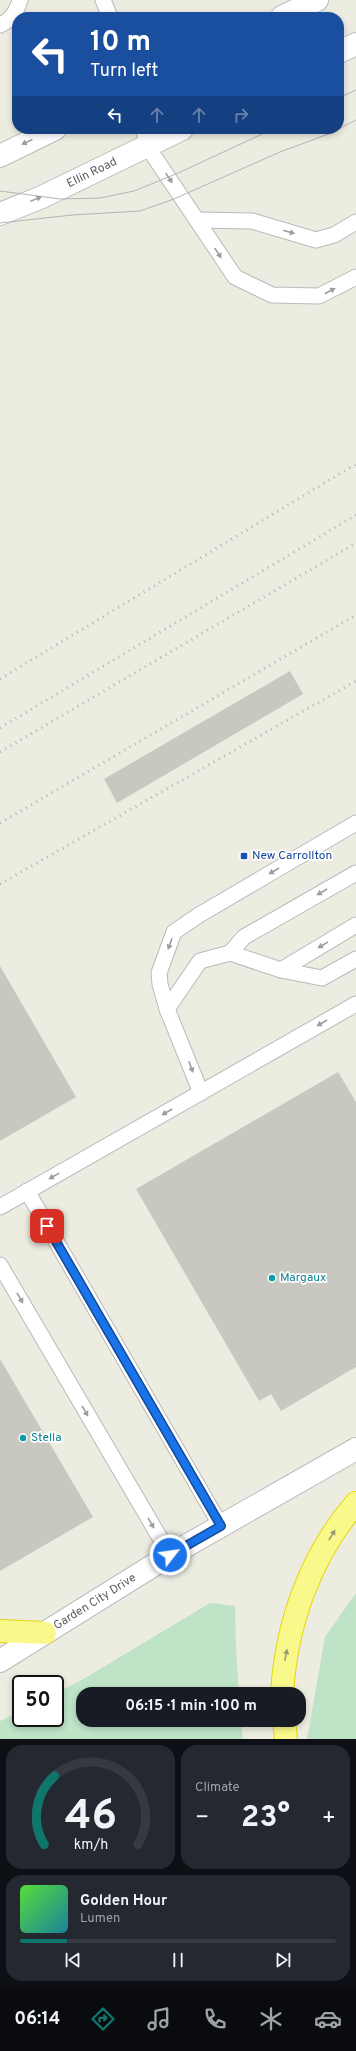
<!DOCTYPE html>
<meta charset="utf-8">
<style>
:root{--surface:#171b24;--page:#242831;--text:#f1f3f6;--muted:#9ea1a6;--line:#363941;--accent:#0f766e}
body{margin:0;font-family:Overpass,sans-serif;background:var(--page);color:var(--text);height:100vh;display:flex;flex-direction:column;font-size:15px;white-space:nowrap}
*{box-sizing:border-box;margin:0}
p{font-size:13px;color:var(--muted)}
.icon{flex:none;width:22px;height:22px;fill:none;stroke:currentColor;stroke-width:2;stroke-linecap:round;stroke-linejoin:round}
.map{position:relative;height:1739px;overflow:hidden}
.details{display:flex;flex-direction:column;gap:6px;padding:6px;background:#0d0f14;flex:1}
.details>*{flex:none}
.top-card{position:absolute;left:12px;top:12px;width:332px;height:122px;border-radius:16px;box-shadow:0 2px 6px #0003;background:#1a4fa0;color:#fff;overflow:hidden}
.speed{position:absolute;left:12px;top:1675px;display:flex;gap:8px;font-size:20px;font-weight:700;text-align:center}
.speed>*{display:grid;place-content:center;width:52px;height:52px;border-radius:50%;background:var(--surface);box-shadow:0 2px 6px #0003;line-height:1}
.speed .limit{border:2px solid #111;border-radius:6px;background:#fff;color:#111}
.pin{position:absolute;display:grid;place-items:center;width:34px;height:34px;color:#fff;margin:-17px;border-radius:8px;box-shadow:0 2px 6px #0006}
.me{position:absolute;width:44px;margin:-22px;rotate:60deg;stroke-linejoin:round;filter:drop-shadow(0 0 3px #0008)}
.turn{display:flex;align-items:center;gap:14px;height:84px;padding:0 12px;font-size:18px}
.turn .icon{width:52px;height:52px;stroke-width:2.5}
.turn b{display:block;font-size:28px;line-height:34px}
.lanes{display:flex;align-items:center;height:38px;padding:0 12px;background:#0003;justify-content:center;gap:20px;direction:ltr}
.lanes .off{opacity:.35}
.big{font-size:30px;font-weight:700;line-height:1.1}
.details .tile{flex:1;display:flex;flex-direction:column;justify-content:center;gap:6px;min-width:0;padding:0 14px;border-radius:16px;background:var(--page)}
.details .dial{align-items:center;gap:0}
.dial svg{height:104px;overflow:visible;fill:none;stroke:var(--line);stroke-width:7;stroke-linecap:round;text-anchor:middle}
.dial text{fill:var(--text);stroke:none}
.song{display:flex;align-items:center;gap:12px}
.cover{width:48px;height:48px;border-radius:6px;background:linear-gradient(135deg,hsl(110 70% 55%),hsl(190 70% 35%))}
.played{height:4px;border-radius:2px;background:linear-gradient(90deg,var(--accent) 15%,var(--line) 15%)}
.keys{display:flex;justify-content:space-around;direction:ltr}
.heat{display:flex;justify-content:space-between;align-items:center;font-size:22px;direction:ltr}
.details .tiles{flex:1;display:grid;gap:6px;grid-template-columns:1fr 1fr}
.tile:last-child{grid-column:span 2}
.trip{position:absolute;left:76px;top:1687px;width:230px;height:40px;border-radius:16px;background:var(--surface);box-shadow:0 2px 6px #0003;font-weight:700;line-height:40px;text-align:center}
.tab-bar{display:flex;height:64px;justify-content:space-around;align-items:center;background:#090b0e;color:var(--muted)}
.tab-bar .icon{width:28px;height:28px}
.tab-bar .current{color:var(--accent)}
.tab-bar b{font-size:18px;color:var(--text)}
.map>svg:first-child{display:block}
.green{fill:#bee3c7}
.building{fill:#c9c8c0}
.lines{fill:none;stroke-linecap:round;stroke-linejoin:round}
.lane-casing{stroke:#b9b9bf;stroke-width:17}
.secondary-casing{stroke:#babbc2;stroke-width:24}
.highway-casing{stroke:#e6d607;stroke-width:24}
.lane{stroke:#fff;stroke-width:15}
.secondary{stroke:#fff;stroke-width:22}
.highway{stroke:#f9f88b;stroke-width:22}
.tram{stroke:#b4b4b5;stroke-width:1}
.rail{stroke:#b4b4b5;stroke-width:3;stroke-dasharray:1 5;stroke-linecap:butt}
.oneway{fill:#9b9da0}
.oneway2{fill:#999a72}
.route-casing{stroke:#114b97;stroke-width:10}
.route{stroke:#1a73e8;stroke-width:7}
.transit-dot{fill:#1a4fb4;stroke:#fff;stroke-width:1.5}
.culture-dot{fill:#0f9aa8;stroke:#fff;stroke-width:1.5}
.labels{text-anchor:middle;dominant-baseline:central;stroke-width:3.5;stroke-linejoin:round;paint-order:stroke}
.street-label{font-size:12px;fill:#595b61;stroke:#fff}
.transit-label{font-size:12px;fill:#164399;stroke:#fff;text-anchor:start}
.culture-label{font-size:12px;fill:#0d838f;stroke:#fff;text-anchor:start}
</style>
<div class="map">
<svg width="356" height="1739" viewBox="0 0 356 1739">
<rect width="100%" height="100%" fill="#ecece1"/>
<!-- green -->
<g class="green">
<polygon points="356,1593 356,1739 307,1739 325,1637"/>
<polygon points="210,1603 235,1606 236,1649 239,1694 83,1694 83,1720 241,1720 243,1739 0,1739 0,1721 21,1711 21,1718 55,1718 55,1694 85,1678"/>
</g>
<!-- building -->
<g class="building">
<polygon points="290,671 303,694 117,803 104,779"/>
<polygon points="0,966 76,1097 0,1141"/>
<polygon points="338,1072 356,1102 356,1367 281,1411 271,1394 259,1401 136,1189"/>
<polygon points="0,1359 93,1517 0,1571"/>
</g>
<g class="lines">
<defs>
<g id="lane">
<polyline points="103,0 110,17"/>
<path d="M0,25C10,21 17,11 20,0"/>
<polyline points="144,129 147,146 235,277 272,295 319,296 356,277"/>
<polyline points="197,220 252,221 316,240 334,235 356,222"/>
<polyline points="230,953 244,937 356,873"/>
<polyline points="281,970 356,925"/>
<polyline points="167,1009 200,961 230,953 281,970 322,978 356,959"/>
<polyline points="201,1093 167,1009 160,984 159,973 174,932 199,915 356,823"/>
<polyline points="27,1191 221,1526"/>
<polyline points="0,1207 356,1004"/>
<polyline points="0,1265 170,1555"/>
</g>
<g id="secondary">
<polyline points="282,17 317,0"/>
<polyline points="339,52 356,44"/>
<polyline points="0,156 55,129"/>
<polyline points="0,214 42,197 182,129"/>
<polyline points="0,1661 170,1555 356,1449"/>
</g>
<g id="highway">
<polyline points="0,1631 45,1633"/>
<path d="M282,1694C286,1625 310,1556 356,1503"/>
<polyline points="284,1720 286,1739"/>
</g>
</defs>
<!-- lane casing -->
<use href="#lane" class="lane-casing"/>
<!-- secondary casing -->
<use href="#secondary" class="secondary-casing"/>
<!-- highway casing -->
<use href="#highway" class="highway-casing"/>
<!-- lane -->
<use href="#lane" class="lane"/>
<!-- secondary -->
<use href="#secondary" class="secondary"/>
<!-- highway -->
<use href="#highway" class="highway"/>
<!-- tram -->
<g class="tram">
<polyline points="339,98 356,90"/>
<polyline points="0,191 60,199 100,198 134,191 176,174 273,129"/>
<polyline points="0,223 72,215 140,211 174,199 280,152 331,133 356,120"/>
</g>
<!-- rail -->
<g class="rail">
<polyline points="0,679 356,464"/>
<polyline points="0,728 356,515"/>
<polyline points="0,752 356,543"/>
<polyline points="0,823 356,615"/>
<polyline points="0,884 356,681"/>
</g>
</g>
<!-- one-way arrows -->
<defs><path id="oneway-solid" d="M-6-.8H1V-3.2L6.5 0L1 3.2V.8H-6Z"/></defs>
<g class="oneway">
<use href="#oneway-solid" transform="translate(27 142) rotate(154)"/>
<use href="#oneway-solid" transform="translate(169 178) rotate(56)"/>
<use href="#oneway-solid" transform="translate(36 199) rotate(-22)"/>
<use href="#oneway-solid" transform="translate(289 232) rotate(16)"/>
<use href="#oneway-solid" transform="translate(218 253) rotate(56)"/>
<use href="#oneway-solid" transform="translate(330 291) rotate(-28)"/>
<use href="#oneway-solid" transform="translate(274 871) rotate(150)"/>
<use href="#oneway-solid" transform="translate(322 892) rotate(150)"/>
<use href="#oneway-solid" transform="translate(170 944) rotate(110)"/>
<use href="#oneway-solid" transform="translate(323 945) rotate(149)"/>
<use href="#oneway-solid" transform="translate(322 1023) rotate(150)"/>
<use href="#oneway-solid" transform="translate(191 1067) rotate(69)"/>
<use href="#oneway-solid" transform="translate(167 1112) rotate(150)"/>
<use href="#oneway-solid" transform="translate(54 1176) rotate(151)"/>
<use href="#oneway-solid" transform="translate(20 1298) rotate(60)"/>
<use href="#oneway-solid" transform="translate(85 1411) rotate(60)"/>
<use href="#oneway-solid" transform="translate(151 1523) rotate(60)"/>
</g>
<g class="oneway2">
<use href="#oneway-solid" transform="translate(332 1535) rotate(-58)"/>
<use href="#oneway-solid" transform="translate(286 1655) rotate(-79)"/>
</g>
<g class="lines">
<defs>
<polyline id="route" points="47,1226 221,1526 170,1555"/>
</defs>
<!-- route casing -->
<use href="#route" class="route-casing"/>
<!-- route -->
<use href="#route" class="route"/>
</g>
<!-- markers -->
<rect class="transit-dot" x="240" y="852" width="8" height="8" rx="2"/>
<g class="culture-dot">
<circle cx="272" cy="1278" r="4"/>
<circle cx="23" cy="1438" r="4"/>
</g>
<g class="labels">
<!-- street labels -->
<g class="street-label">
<text transform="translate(92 173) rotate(-26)">Ellin Road</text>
<text transform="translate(95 1602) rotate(-32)">Garden City Drive</text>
</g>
<!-- transit labels -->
<g class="transit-label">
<text x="252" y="856">New Carrollton</text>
</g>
<!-- culture labels -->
<g class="culture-label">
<text x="280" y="1278">Margaux</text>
<text x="31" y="1438">Stella</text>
</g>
</g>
</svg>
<div class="speed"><div class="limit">50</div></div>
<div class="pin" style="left:47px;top:1226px;background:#d93025"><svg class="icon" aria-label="arrive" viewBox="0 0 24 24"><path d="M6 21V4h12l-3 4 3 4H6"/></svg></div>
<svg class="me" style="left:170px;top:1555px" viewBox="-20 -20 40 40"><circle r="17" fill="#1a73e8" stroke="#fff" stroke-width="3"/><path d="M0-11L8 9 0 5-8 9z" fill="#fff"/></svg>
<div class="trip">06:15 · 1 min · 100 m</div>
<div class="top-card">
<div class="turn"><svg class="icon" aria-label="left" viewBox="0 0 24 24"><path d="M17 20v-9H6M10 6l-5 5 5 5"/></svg><div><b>10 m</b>Turn left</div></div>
<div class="lanes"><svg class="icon" aria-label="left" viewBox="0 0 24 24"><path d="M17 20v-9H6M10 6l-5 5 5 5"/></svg><svg class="icon off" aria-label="ahead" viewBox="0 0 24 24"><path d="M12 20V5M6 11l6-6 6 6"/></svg><svg class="icon off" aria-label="ahead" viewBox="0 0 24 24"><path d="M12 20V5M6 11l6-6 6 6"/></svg><svg class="icon off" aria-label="right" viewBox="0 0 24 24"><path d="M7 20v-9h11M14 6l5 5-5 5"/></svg></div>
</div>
</div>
<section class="details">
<div class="tiles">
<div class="tile dial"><svg viewBox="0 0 100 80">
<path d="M14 69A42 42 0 1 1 86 69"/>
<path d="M14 69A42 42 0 0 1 22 16" stroke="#0f766e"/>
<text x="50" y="56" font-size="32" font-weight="700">46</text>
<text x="50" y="72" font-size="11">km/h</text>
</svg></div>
<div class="tile"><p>Climate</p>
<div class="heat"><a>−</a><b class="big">23°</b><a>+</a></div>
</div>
<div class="tile">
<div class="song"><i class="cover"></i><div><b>Golden Hour</b><p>Lumen</p></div></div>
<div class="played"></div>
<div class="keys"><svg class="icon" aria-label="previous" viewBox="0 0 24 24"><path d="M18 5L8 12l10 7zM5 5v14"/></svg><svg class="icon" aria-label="pause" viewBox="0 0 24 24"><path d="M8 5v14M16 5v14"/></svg><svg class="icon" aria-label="next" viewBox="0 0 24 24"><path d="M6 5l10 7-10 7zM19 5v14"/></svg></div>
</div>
</div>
</section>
<nav class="tab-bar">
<b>06:14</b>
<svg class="icon current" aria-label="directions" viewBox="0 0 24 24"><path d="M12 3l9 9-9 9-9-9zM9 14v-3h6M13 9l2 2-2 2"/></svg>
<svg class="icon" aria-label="music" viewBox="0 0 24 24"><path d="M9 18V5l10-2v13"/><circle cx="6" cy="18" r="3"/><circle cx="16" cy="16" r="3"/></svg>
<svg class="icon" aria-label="phone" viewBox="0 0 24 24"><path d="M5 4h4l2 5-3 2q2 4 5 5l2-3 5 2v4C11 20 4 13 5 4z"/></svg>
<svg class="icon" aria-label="climate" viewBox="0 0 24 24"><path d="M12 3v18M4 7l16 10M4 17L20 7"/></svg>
<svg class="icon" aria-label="car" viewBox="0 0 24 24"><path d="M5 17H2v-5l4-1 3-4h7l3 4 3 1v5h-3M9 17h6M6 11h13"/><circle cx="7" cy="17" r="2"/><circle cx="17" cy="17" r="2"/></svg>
</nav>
